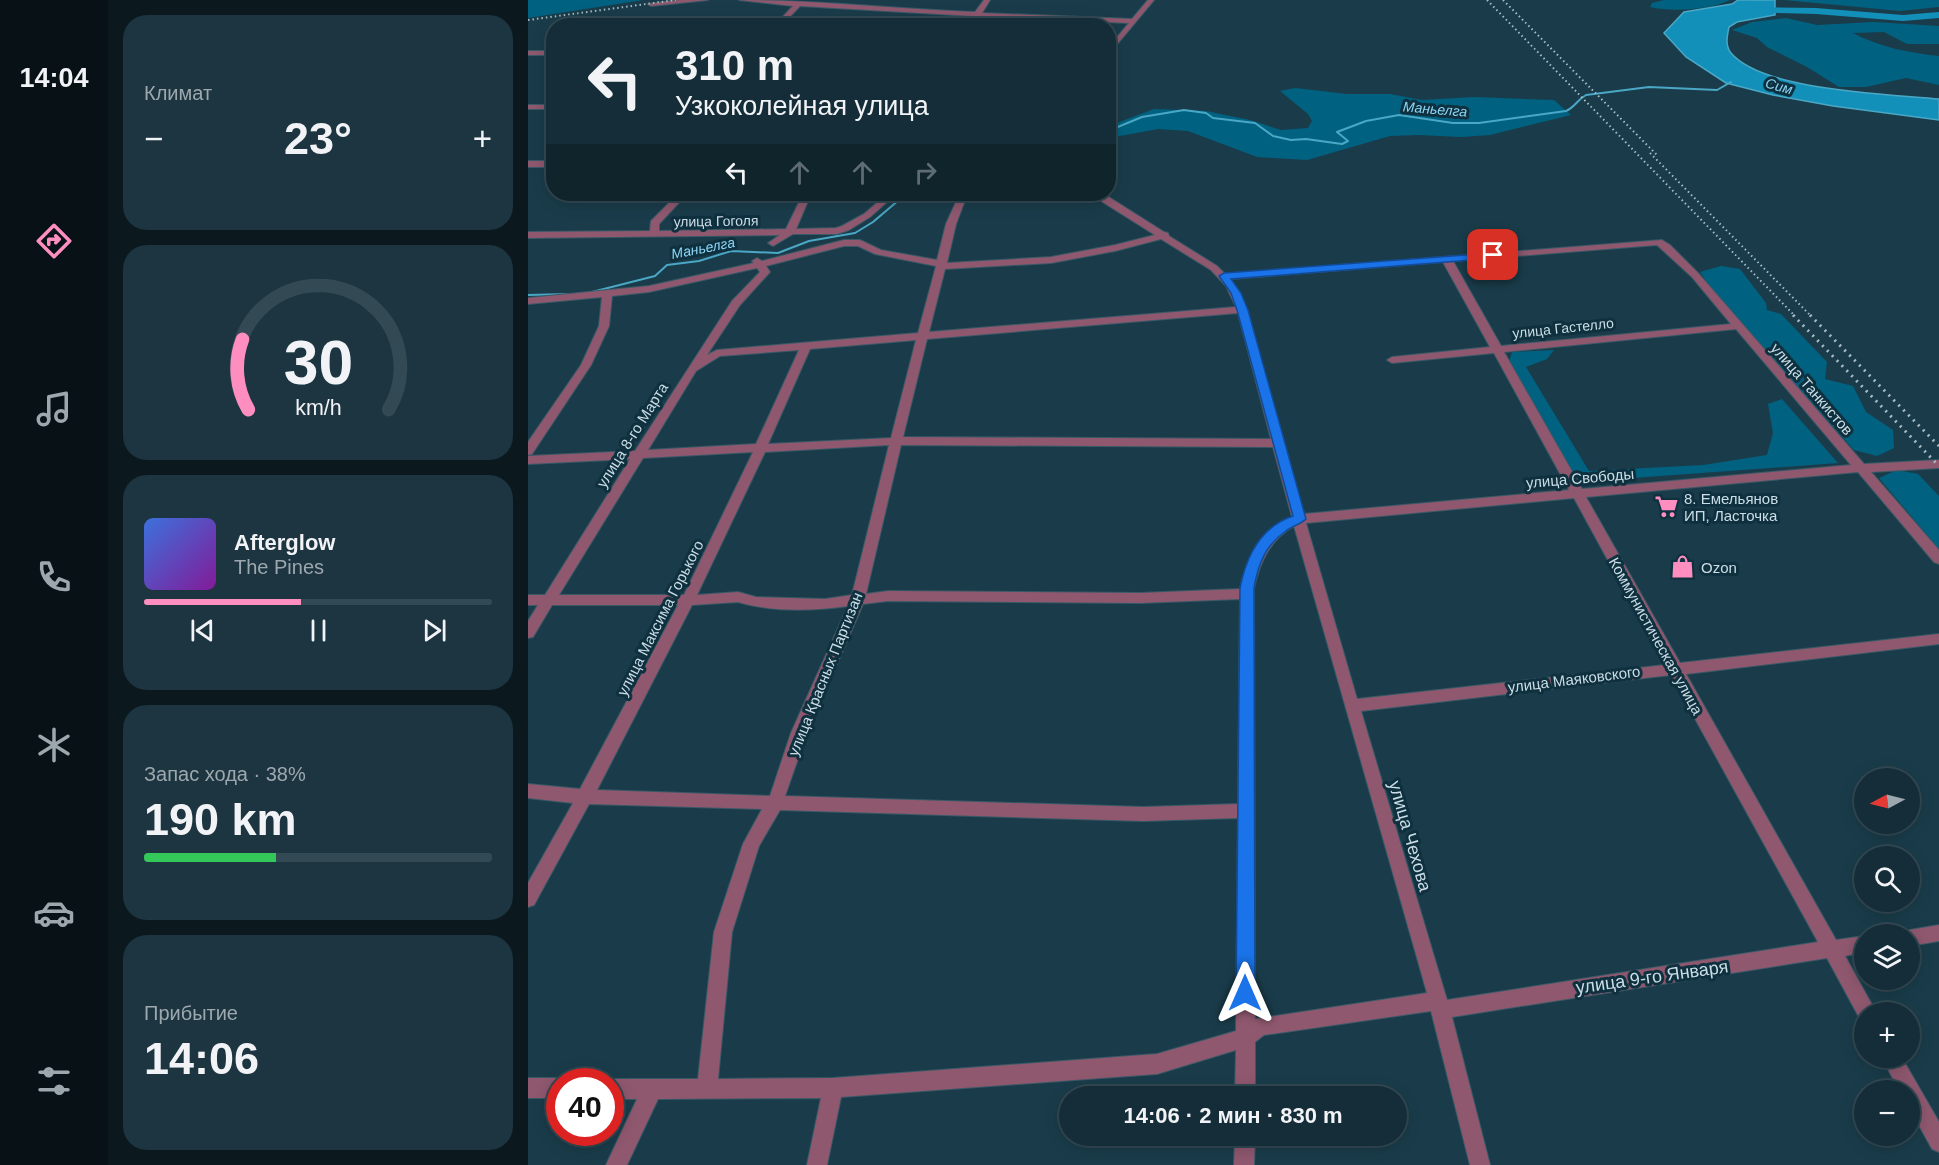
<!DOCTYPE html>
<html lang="ru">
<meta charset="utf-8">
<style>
:root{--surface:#142d38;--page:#1d3540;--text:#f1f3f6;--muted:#9da8ae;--line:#334953;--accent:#fd8ebf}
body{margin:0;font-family:Arial,sans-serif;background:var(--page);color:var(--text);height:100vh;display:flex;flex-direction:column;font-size:22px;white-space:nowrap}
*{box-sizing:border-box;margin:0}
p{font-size:20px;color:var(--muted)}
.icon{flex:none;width:33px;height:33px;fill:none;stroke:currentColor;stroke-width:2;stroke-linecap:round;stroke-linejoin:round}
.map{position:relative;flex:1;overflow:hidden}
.side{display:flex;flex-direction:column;gap:15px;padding:15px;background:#0b191f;width:420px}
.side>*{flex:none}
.top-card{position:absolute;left:18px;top:18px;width:570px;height:183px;border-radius:24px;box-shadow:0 3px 15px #0003,0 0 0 2px var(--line);background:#142d38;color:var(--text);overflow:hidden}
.needle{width:39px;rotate:263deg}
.buttons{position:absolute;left:1326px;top:768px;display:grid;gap:12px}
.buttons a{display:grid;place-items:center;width:66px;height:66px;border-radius:50%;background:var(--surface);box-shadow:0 3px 15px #0003,0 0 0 2px var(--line);font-size:30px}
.speed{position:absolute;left:18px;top:1068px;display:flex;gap:12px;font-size:30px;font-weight:700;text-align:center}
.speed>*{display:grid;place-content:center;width:78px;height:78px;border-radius:50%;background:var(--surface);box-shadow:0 3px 15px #0003,0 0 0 2px var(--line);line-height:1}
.speed .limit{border:9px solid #d22;background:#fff;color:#111}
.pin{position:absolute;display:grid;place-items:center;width:51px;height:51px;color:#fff;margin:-26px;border-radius:12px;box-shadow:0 3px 9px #0006}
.me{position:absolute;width:66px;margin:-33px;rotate:0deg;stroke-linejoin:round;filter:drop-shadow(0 0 4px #0008)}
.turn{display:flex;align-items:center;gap:21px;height:126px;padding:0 30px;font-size:27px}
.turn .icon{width:78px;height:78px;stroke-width:2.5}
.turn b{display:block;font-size:42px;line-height:51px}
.lanes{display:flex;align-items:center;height:57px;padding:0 30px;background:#0003;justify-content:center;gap:30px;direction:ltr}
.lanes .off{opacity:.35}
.big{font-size:45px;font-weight:700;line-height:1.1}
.side .tile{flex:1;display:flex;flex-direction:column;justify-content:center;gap:9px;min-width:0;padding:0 21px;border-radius:24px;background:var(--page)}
.side .dial{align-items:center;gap:0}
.dial svg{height:156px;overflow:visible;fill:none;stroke:var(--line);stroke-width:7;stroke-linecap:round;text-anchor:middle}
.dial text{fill:var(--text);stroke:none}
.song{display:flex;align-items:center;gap:18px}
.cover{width:72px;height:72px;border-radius:9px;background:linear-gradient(135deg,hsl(220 70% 55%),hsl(290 70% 35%))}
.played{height:6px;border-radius:3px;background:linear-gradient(90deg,var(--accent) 45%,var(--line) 45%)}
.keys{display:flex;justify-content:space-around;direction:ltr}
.heat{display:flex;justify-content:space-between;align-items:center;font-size:33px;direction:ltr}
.charge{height:9px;border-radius:4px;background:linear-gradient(90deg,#34c759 38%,var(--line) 0)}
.trip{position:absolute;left:531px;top:1086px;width:348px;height:60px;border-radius:30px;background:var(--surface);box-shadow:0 3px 15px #0003,0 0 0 2px var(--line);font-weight:700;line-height:60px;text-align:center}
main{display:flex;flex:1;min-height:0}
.tabs{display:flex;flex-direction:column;width:108px;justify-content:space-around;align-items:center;background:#081216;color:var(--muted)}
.tabs .icon{width:42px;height:42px}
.tabs .active{color:var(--accent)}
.tabs b{font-size:27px;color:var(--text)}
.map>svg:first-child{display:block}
.green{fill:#006280}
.water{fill:#1390b9;stroke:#4aa7c6;stroke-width:1.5}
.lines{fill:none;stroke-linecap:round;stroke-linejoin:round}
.stream{stroke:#4aa7c6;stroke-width:2}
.river{fill:#1390b9;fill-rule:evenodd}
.minor-casing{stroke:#3a5966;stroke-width:2}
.minor{fill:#8f586f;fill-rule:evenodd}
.rail-far1{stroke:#a6bbc5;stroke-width:2;stroke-dasharray:1.5 3;stroke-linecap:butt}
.rail{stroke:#a6bbc5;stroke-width:3;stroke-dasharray:2 5;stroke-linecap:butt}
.route{fill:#1a73e8;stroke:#114b97;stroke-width:1.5}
.labels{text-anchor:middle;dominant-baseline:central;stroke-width:6;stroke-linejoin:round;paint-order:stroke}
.far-water-label{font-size:14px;font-style:italic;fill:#8cd6f7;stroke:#0f313f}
.far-street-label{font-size:14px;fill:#cbdde6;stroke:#0f313f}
.street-label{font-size:15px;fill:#cbdde6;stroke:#0f313f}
.poi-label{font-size:15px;fill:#cbdde6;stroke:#0f313f;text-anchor:start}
.near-street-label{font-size:18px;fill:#cbdde6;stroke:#0f313f}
</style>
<main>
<nav class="tabs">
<b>14:04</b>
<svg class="icon active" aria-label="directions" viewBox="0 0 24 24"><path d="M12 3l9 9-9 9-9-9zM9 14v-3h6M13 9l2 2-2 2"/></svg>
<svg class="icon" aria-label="music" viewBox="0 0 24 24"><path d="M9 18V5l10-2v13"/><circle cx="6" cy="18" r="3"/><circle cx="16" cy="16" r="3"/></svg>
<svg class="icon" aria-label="phone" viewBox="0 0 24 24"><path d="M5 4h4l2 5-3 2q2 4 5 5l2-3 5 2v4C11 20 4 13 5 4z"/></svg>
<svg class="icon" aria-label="climate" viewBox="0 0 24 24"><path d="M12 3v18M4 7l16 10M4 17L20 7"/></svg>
<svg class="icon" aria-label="car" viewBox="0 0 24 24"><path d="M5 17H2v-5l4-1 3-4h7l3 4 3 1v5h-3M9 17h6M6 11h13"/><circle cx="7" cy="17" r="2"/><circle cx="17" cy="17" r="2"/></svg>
<svg class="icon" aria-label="filters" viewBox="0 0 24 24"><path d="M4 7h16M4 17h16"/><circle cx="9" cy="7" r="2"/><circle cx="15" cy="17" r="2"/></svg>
</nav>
<section class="side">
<div class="tile"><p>Климат</p>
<div class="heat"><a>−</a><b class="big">23°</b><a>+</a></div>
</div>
<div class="tile dial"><svg viewBox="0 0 100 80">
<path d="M14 69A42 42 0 1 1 86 69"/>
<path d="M14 69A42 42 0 0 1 11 33" stroke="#fd8ebf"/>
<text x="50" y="56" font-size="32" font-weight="700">30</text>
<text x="50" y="72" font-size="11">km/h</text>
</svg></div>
<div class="tile">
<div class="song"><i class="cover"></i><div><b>Afterglow</b><p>The Pines</p></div></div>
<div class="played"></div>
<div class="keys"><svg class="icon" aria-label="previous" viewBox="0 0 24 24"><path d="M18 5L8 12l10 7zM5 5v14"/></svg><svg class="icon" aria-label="pause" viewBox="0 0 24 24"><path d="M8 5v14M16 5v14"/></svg><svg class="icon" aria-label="next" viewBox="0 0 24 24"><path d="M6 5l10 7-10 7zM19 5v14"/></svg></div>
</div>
<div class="tile"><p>Запас хода · 38%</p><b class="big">190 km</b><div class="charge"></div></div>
<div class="tile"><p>Прибытие</p><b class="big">14:06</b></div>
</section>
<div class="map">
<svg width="1411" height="1165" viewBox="0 0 1411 1165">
<rect width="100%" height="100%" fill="#1a3c4a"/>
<!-- green -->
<g class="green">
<polygon points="0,0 115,0 0,18"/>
<path d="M1136,0H1202C1182,10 1144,12 1122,7L1124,3Z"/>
<polygon points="1256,0 1411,0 1411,7 1372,11"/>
<path d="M1258,18L1289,25L1346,22L1411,26V44H1379L1356,32L1325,33C1352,47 1381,53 1411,56V85L1378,78L1338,87H1311L1279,67L1239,47L1229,38L1204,30L1224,22Z"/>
<polygon points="767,88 819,94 862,94 894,100 946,97 1026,100 1043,115 962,135 934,137 890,135 862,136 779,160 729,157 660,131 630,129 581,138 581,126 626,109 678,111 722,120 753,130 780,128 784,121 780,114 752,91"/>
<polygon points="1193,266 1212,269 1238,303 1239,310 1253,314 1299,362 1297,379 1325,386 1338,412 1365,430 1366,448 1349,456 1326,450 1191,299 1172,272"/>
<polygon points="1026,350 1019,359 998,367 1061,471 1175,465 1239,455 1245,433 1240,404 1254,399 1310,463 1050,482 981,362 984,352"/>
<polygon points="1369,470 1390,474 1411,496 1411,549 1351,478"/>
</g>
<!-- water -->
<path class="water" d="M1210,0H1247V15L1209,22L1201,27C1199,36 1197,46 1203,53C1235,91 1361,94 1411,99V120L1305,106L1245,95L1198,83L1158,57L1136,33L1156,12L1204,4Z"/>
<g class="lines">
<!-- stream -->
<g class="stream">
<path d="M580,131L614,117L656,110L678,113L685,118L727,123L745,136L763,140L778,139L814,144L820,141L809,132L838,121L871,115L925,123H951L1038,111C1047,107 1049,100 1058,95L1121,87L1189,90L1203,82"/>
<polyline points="64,292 127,276 139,265 171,261 203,251 250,253 281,241 327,233 345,222 378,194"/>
<polyline points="0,295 41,294"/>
</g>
<!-- river -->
<polygon class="river" points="1220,7 1288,8 1375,15 1411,12 1411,18 1375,21 1288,14 1216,12 1215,10"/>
<defs>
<g id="minor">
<polygon points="151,0 180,0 123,6 120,4"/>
<path d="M211,0C289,0 368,9 447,12L456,0H462L454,13L604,19L620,0H626L580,55V48L601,23L451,17L445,26H438L444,16L272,6L253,26H246L265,6Z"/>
<rect x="0" y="51" width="26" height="4"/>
<rect x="0" y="105" width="26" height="4"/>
<rect x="0" y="161" width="26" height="6"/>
<polygon points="150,194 159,194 131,224 131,231 258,229 275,194 283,194 268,229 308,228 314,226 336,214 359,194 368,194 342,217 321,230 309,234 265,234 245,246 240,243 252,235 0,238 0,232 122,231 123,221"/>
<path d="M440,194H450L436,203L428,224L419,263L523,257L587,245L627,235L573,201L568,194H576L636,232L640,233L641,236L689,266L697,274L1134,240L1142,245L1170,273L1336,464L1411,460V468L1343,472L1411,550V564L1406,562L1330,472L1058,497L1152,663L1411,634V644L1158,674L1308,940L1336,936V952L1317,956L1348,1012H1336V1020L1332,1019L1299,958L924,1017L962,1165H942L903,1011L736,1035L727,1042V1096H707L708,1050L629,1074L313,1097L299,1165H279L293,1098L130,1099L99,1165H78L109,1099H82V1082H76L82,1079H170L186,932L215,844L234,809L61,804L6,905L0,907V883L45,803L0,798V784L52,789L150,605H24L5,637L0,638V621L10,605H0V595H17L102,459L0,464V456L107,451L204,301L232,272L229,268L121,292L84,296L81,326L63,365L4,454L0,455V442L53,365L71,326L74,297L0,304V298L121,286L226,263L224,261L229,258L234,261L316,240H332L353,250L409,260L418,224L428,202ZM633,239L683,270L698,286L708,307L401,332L417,269L523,263L587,251ZM1129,245L1164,277L1203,324L973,346L925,261ZM316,246H330L347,254L408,266L390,333L189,350L179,355L212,305L242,272L238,266ZM915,262L962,347L864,357L859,360L864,363L966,353L1041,490L776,514L719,310L702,279ZM710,313L743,439L375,437L399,339ZM1208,329L1323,465L1054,489L976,352ZM388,340L363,438L240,444L282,349ZM271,350L228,444L120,450L168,371L192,356ZM361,445L324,595L297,599L228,597L210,592L169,595L237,452ZM373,445L745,447L764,517C734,530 718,558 712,589L612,593L360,591L338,594ZM225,452L156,595H31L115,458ZM1046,498L1137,665L829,699L778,523ZM766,526L899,993L727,1019L726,588C732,561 742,540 766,526ZM712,599L710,804L615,807L257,796L279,733L335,604L360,601L612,603ZM210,602C244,612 285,611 320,606L263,733L242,796L69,790L164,605ZM1143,675L1290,942L919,1000L833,711ZM252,810L615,821L710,818L708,1031L629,1054L305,1078L190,1079L204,932L231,846Z"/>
<polygon points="1411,925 1411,941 1382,946 1382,934 1374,934 1376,931"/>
<polygon points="1354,1058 1374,1058 1411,1122 1411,1152 1404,1149 1382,1109 1382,1090 1371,1090"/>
<polygon points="0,1078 32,1078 39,1082 32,1082 32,1098 0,1098"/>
<polygon points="707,1136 727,1136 726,1165 706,1165"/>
</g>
</defs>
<!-- minor casing -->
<use href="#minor" class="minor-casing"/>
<!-- minor -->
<use href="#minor" class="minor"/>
<!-- rail-far1 -->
<g class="rail-far1">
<polyline points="959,0 1267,316"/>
<polyline points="975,0 1130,156"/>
<polyline points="0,20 148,0"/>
<polyline points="1122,153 1283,316"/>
</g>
<!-- rail -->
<g class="rail">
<polyline points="1265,315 1411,466"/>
<polyline points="1282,315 1411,446"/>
</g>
</g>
<!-- route -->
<path class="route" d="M965,253H969V258L703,279L713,293L720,310L778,519C773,524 764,526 758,531C737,545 730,565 726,588L727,993L724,999L717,1002L711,999L708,993L712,588C718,557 732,527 765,516L709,310L703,293L691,276L696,273Z"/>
<!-- icons -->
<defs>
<symbol id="supermarket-bare" viewBox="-9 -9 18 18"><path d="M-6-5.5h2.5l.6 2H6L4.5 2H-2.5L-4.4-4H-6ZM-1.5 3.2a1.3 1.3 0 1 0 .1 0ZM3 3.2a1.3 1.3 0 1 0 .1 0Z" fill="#fd8ebf" stroke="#0f313f" stroke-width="2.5" paint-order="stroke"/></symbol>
<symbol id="shop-bare" viewBox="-9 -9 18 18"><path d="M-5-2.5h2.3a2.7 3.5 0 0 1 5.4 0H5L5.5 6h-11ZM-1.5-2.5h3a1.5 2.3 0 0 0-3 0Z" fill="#fd8ebf" stroke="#0f313f" stroke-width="2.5" paint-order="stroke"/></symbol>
</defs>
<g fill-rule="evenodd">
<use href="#supermarket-bare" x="1122" y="490" width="33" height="33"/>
<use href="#shop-bare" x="1138" y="550" width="33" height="33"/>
</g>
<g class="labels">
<!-- far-water labels -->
<g class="far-water-label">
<text transform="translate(1251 86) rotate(15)">Сим</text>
<text transform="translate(907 109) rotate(5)">Маньелга</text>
<text transform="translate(175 248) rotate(-11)">Маньелга</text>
</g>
<!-- far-street labels -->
<g class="far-street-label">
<text transform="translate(188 221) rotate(-1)">улица Гоголя</text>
<text transform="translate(1035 328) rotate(-6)">улица Гастелло</text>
</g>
<!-- street labels -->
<g class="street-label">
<text transform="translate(1284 389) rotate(49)">улица Танкистов</text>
<text transform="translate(104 435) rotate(-58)">улица 8-го Марта</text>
<text transform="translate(1052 478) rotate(-5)">улица Свободы</text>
<text transform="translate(132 618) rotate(-63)">улица Максима Горького</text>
<text transform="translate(1128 636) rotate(61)">Коммунистическая улица</text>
<text transform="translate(297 674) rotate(-68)">улица Красных Партизан</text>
<text transform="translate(1046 679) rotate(-7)">улица Маяковского</text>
</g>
<!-- poi labels -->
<g class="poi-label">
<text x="1156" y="498">8. Емельянов<tspan x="1156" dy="17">ИП, Ласточка</tspan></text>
<text x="1173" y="567">Ozon</text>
</g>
<!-- near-street labels -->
<g class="near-street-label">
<text transform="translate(882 836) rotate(74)">улица Чехова</text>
<text transform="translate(1124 977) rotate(-8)">улица 9-го Января</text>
</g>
</g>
</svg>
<div class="buttons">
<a><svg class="needle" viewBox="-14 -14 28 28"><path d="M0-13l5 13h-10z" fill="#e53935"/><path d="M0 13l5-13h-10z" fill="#9da8ae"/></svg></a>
<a><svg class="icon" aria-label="search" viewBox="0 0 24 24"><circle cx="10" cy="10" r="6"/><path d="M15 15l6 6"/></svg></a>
<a><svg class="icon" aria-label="layers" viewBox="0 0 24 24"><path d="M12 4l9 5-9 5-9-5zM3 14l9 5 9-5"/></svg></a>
<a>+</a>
<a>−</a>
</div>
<div class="speed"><div class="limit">40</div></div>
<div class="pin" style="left:965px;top:255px;background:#d93025"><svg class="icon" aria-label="arrive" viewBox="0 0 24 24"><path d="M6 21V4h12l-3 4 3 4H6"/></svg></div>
<svg class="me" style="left:717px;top:993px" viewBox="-20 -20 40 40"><path d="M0-17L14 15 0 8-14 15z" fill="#1a73e8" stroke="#fff" stroke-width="4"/></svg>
<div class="trip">14:06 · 2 мин · 830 m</div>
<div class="top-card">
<div class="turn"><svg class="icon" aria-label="left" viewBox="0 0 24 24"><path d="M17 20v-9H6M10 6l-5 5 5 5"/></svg><div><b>310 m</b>Узкоколейная улица</div></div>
<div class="lanes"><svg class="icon" aria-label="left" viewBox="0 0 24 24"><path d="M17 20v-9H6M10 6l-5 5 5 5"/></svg><svg class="icon off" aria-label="ahead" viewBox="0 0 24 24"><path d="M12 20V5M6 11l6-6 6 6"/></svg><svg class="icon off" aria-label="ahead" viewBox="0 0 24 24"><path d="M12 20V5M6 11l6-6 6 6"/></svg><svg class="icon off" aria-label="right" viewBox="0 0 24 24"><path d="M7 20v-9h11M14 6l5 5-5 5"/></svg></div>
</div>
</div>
</main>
